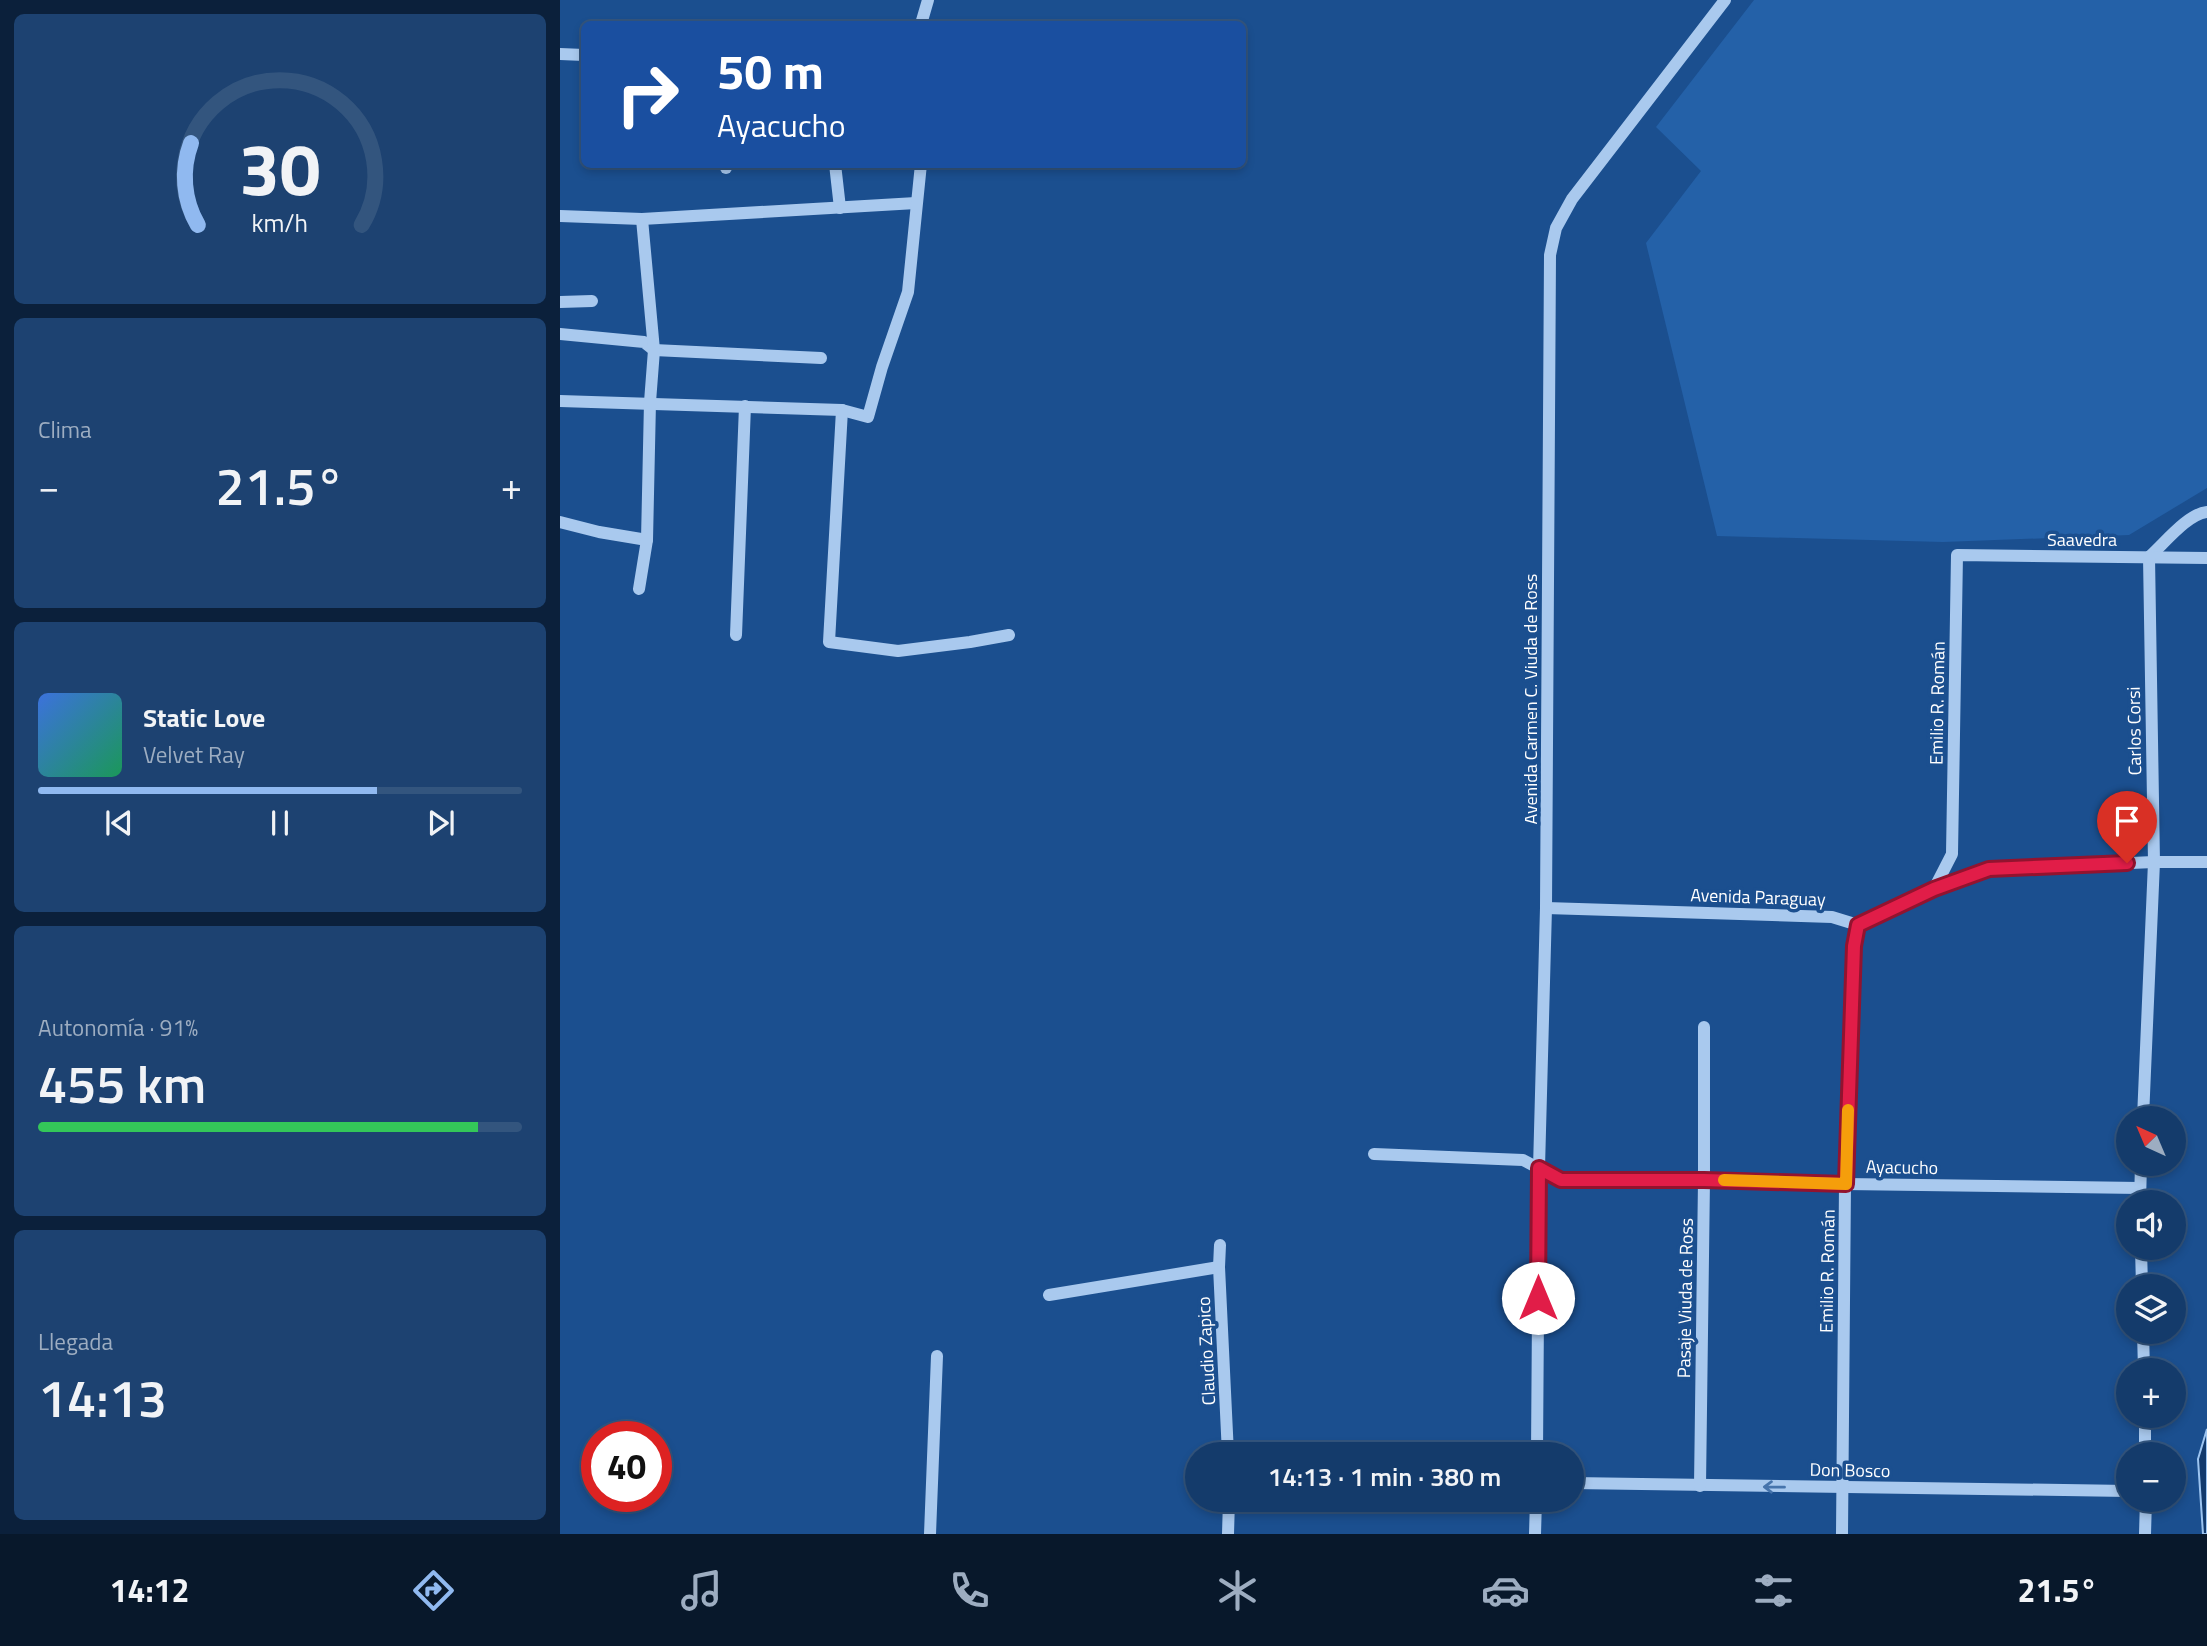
<!DOCTYPE html>
<html lang="es">
<meta charset="utf-8">
<style>
:root{--surface:#143b6b;--page:#1d4271;--text:#f1f3f6;--muted:#9dadc1;--line:#33557e;--accent:#90b9f0}
body{margin:0;font-family:"Titillium Web",sans-serif;background:var(--page);color:var(--text);height:100vh;display:flex;flex-direction:column;font-size:26px;white-space:nowrap}
*{box-sizing:border-box;margin:0}
p{font-size:23px;color:var(--muted)}
.icon{flex:none;width:38px;height:38px;fill:none;stroke:currentColor;stroke-width:2;stroke-linecap:round;stroke-linejoin:round}
.map{position:relative;flex:1;overflow:hidden}
.details{display:flex;flex-direction:column;gap:14px;padding:14px;background:#0b203b;width:560px}
.details>*{flex:none}
.top-card{position:absolute;left:21px;top:21px;width:665px;height:147px;border-radius:10px;box-shadow:0 4px 10px #0003,0 0 0 2px var(--line);background:#1a4fa0;color:#fff;overflow:hidden}
.needle{width:46px;rotate:316deg}
.tools{position:absolute;left:1556px;top:1106px;display:grid;gap:14px}
.tools a{display:grid;place-items:center;width:70px;height:70px;border-radius:50%;background:var(--surface);box-shadow:0 4px 10px #0003,0 0 0 2px var(--line);font-size:35px}
.speed{position:absolute;left:21px;top:1421px;display:flex;gap:14px;font-size:35px;font-weight:700;text-align:center}
.speed>*{display:grid;place-content:center;width:91px;height:91px;border-radius:50%;background:var(--surface);box-shadow:0 4px 10px #0003,0 0 0 2px var(--line);line-height:1}
.speed .limit{border:10px solid #d22;background:#fff;color:#111}
.pin{position:absolute;display:grid;place-items:center;width:60px;height:60px;color:#fff;margin:-72px -30px;border-radius:50% 50% 50% 0;rotate:-45deg;box-shadow:0 0 7px #0007}
.pin .icon{rotate:45deg}
.me{position:absolute;width:77px;margin:-38px;rotate:0deg;stroke-linejoin:round;filter:drop-shadow(0 0 5px #0008)}
.turn{display:flex;align-items:center;gap:24px;height:147px;padding:0 21px;font-size:32px}
.turn .icon{width:91px;height:91px;stroke-width:2.5}
.turn b{display:block;font-size:49px;line-height:60px}
.big{font-size:52px;font-weight:600;line-height:1.1}
.details .card{flex:1;display:flex;flex-direction:column;justify-content:center;gap:10px;min-width:0;padding:0 24px;border-radius:10px;background:var(--page)}
.details .dial{align-items:center;gap:0}
.dial svg{height:182px;overflow:visible;fill:none;stroke:var(--line);stroke-width:7;stroke-linecap:round;text-anchor:middle}
.dial text{fill:var(--text);stroke:none}
.song{display:flex;align-items:center;gap:21px}
.cover{width:84px;height:84px;border-radius:10px;background:linear-gradient(135deg,hsl(220 70% 55%),hsl(150 70% 35%))}
.played{height:7px;border-radius:4px;background:linear-gradient(90deg,var(--accent) 70%,var(--line) 70%)}
.keys{display:flex;justify-content:space-around;direction:ltr}
.heat{display:flex;justify-content:space-between;align-items:center;font-size:38px;direction:ltr}
.charge{height:10px;border-radius:5px;background:linear-gradient(90deg,#34c759 91%,var(--line) 0)}
.trip{position:absolute;left:625px;top:1442px;width:399px;height:70px;border-radius:35px;background:var(--surface);box-shadow:0 4px 10px #0003,0 0 0 2px var(--line);font-weight:600;line-height:70px;text-align:center}
.dock{display:flex;height:112px;justify-content:space-around;align-items:center;background:#08182b;color:var(--muted)}
.dock .icon{width:49px;height:49px}
.dock .on{color:var(--accent)}
.dock b{font-size:32px;color:var(--text)}
main{display:flex;flex:1;min-height:0}
.map>svg:first-child{display:block}
.green{fill:#2461a8}
.water{fill:#123a6d;stroke:#9cc4f0;stroke-width:2}
.lines{fill:none;stroke-linecap:round;stroke-linejoin:round}
.minor{stroke:#a9c9ee;stroke-width:12}
.oneway{stroke:#4674ac}
.route-casing{stroke:#92132f;stroke-width:18}
.route{stroke:#e11d48;stroke-width:12}
.slow{stroke:#f59e0b;stroke-width:12}
.labels{text-anchor:middle;dominant-baseline:central;stroke-width:7;stroke-linejoin:round;paint-order:stroke}
.street-label{font-size:18px;fill:#fff;stroke:#1b4f8f}
</style>
<main>
<section class="details">
<div class="card dial"><svg viewBox="0 0 100 80">
<path d="M14 69A42 42 0 1 1 86 69"/>
<path d="M14 69A42 42 0 0 1 11 33" stroke="#90b9f0"/>
<text x="50" y="56" font-size="32" font-weight="700">30</text>
<text x="50" y="72" font-size="11">km/h</text>
</svg></div>
<div class="card"><p>Clima</p>
<div class="heat"><a>−</a><b class="big">21.5°</b><a>+</a></div>
</div>
<div class="card">
<div class="song"><i class="cover"></i><div><b>Static Love</b><p>Velvet Ray</p></div></div>
<div class="played"></div>
<div class="keys"><svg class="icon" aria-label="previous" viewBox="0 0 24 24"><path d="M18 5L8 12l10 7zM5 5v14"/></svg><svg class="icon" aria-label="pause" viewBox="0 0 24 24"><path d="M8 5v14M16 5v14"/></svg><svg class="icon" aria-label="next" viewBox="0 0 24 24"><path d="M6 5l10 7-10 7zM19 5v14"/></svg></div>
</div>
<div class="card"><p>Autonomía · 91%</p><b class="big">455 km</b><div class="charge"></div></div>
<div class="card"><p>Llegada</p><b class="big">14:13</b></div>
</section>
<div class="map">
<svg width="1647" height="1534" viewBox="0 0 1647 1534">
<rect width="100%" height="100%" fill="#1b4f8f"/>
<!-- green -->
<polygon class="green" points="1194,0 1647,0 1647,488 1569,535 1383,542 1157,536 1086,243 1141,171 1096,127"/>
<!-- water -->
<polygon class="water" points="1647,1429 1647,1534 1643,1534 1638,1459"/>
<g class="lines">
<!-- minor -->
<g class="minor">
<polyline points="361,24 368,0"/>
<polyline points="0,54 24,55"/>
<polyline points="275,164 280,208"/>
<polyline points="166,168 166,164"/>
<polyline points="0,216 82,219 356,203"/>
<polyline points="0,302 32,301"/>
<polyline points="0,334 84,342 94,350 261,358"/>
<polyline points="0,401 282,410 308,417 322,367 348,292 361,164"/>
<polyline points="282,410 269,642 338,651 410,642 449,635"/>
<polyline points="0,522 39,532 87,540"/>
<path d="M1589,557C1604,544 1627,514 1647,512"/>
<polyline points="79,589 87,540 90,402 94,350 82,219"/>
<polyline points="176,635 185,406"/>
<polyline points="1374,889 1392,854 1397,555 1647,558"/>
<polyline points="986,908 1272,917 1298,925 1374,889 1429,869 1594,862 1647,862"/>
<polyline points="1583,1118 1594,862 1589,557"/>
<polyline points="814,1154 963,1160 1001,1180 1144,1180 1285,1184 1580,1188"/>
<polyline points="1580,1202 1581,1164"/>
<polyline points="660,1245 659,1267 668,1454"/>
<polyline points="1581,1248 1582,1286"/>
<polyline points="489,1295 659,1267"/>
<polyline points="1583,1332 1584,1370"/>
<polyline points="1585,1416 1585,1454"/>
<polyline points="977,1454 979,1168 986,908 990,255 996,228 1012,199 1165,0"/>
<polyline points="1012,1483 1568,1491"/>
<polyline points="1140,1486 1144,1180 1144,1027"/>
<polyline points="370,1534 377,1356"/>
<polyline points="668,1534 669,1500"/>
<polyline points="975,1534 976,1500"/>
<polyline points="1282,1534 1285,1184 1294,946 1298,925"/>
<polyline points="1585,1534 1586,1500"/>
</g>
</g>
<!-- one-way arrows -->
<defs><path id="oneway-shaft" d="M-6 0H5M1.5-3L5.5 0L1.5 3" fill="none" stroke-width="1.6" stroke-linecap="round" stroke-linejoin="round" transform="scale(1.75)"/></defs>
<use class="oneway" href="#oneway-shaft" transform="translate(1214 1487) rotate(-179)"/>
<g class="lines">
<defs>
<polyline id="route" points="978,1298 979,1168 1001,1180 1144,1180 1286,1184 1294,946 1298,925 1374,889 1429,869 1567,863"/>
</defs>
<!-- route casing -->
<use href="#route" class="route-casing"/>
<!-- route -->
<use href="#route" class="route"/>
<!-- slow -->
<polyline class="slow" points="1164,1180 1286,1184 1288,1110"/>
</g>
<g class="labels">
<!-- street labels -->
<g class="street-label">
<text x="1522" y="539">Saavedra</text>
<text transform="translate(970 699) rotate(-90)">Avenida Carmen C. Viuda de Ross</text>
<text transform="translate(1377 703) rotate(-89)">Emilio R. Román</text>
<text transform="translate(1574 731) rotate(-91)">Carlos Corsi</text>
<text transform="translate(1198 897) rotate(2)">Avenida Paraguay</text>
<text transform="translate(1342 1167) rotate(1)">Ayacucho</text>
<text transform="translate(1267 1271) rotate(-89)">Emilio R. Román</text>
<text transform="translate(1125 1298) rotate(-89)">Pasaje Viuda de Ross</text>
<text transform="translate(646 1351) rotate(-93)">Claudio Zapico</text>
<text transform="translate(1290 1470) rotate(1)">Don Bosco</text>
</g>
</g>
</svg>
<div class="tools">
<a><svg class="needle" viewBox="-14 -14 28 28"><path d="M0-13l5 13h-10z" fill="#e53935"/><path d="M0 13l5-13h-10z" fill="#9dadc1"/></svg></a>
<a><svg class="icon" aria-label="sound" viewBox="0 0 24 24"><path d="M4 9h4l5-4v14l-5-4H4zM17 9q2 3 0 6"/></svg></a>
<a><svg class="icon" aria-label="layers" viewBox="0 0 24 24"><path d="M12 4l9 5-9 5-9-5zM3 14l9 5 9-5"/></svg></a>
<a>+</a>
<a>−</a>
</div>
<div class="speed"><div class="limit">40</div></div>
<div class="pin" style="left:1567px;top:863px;background:#d93025"><svg class="icon" aria-label="arrive" viewBox="0 0 24 24"><path d="M6 21V4h12l-3 4 3 4H6"/></svg></div>
<svg class="me" style="left:978px;top:1298px" viewBox="-20 -20 40 40"><circle r="19" fill="#fff"/><path d="M0-13L10 11 0 6-10 11z" fill="#e11d48"/></svg>
<div class="trip">14:13 · 1 min · 380 m</div>
<div class="top-card">
<div class="turn"><svg class="icon" aria-label="right" viewBox="0 0 24 24"><path d="M7 20v-9h11M14 6l5 5-5 5"/></svg><div><b>50 m</b>Ayacucho</div></div>
</div>
</div>
</main>
<nav class="dock">
<b>14:12</b>
<svg class="icon on" aria-label="directions" viewBox="0 0 24 24"><path d="M12 3l9 9-9 9-9-9zM9 14v-3h6M13 9l2 2-2 2"/></svg>
<svg class="icon" aria-label="music" viewBox="0 0 24 24"><path d="M9 18V5l10-2v13"/><circle cx="6" cy="18" r="3"/><circle cx="16" cy="16" r="3"/></svg>
<svg class="icon" aria-label="phone" viewBox="0 0 24 24"><path d="M5 4h4l2 5-3 2q2 4 5 5l2-3 5 2v4C11 20 4 13 5 4z"/></svg>
<svg class="icon" aria-label="climate" viewBox="0 0 24 24"><path d="M12 3v18M4 7l16 10M4 17L20 7"/></svg>
<svg class="icon" aria-label="car" viewBox="0 0 24 24"><path d="M5 17H2v-5l4-1 3-4h7l3 4 3 1v5h-3M9 17h6M6 11h13"/><circle cx="7" cy="17" r="2"/><circle cx="17" cy="17" r="2"/></svg>
<svg class="icon" aria-label="filters" viewBox="0 0 24 24"><path d="M4 7h16M4 17h16"/><circle cx="9" cy="7" r="2"/><circle cx="15" cy="17" r="2"/></svg>
<b>21.5°</b>
</nav>
